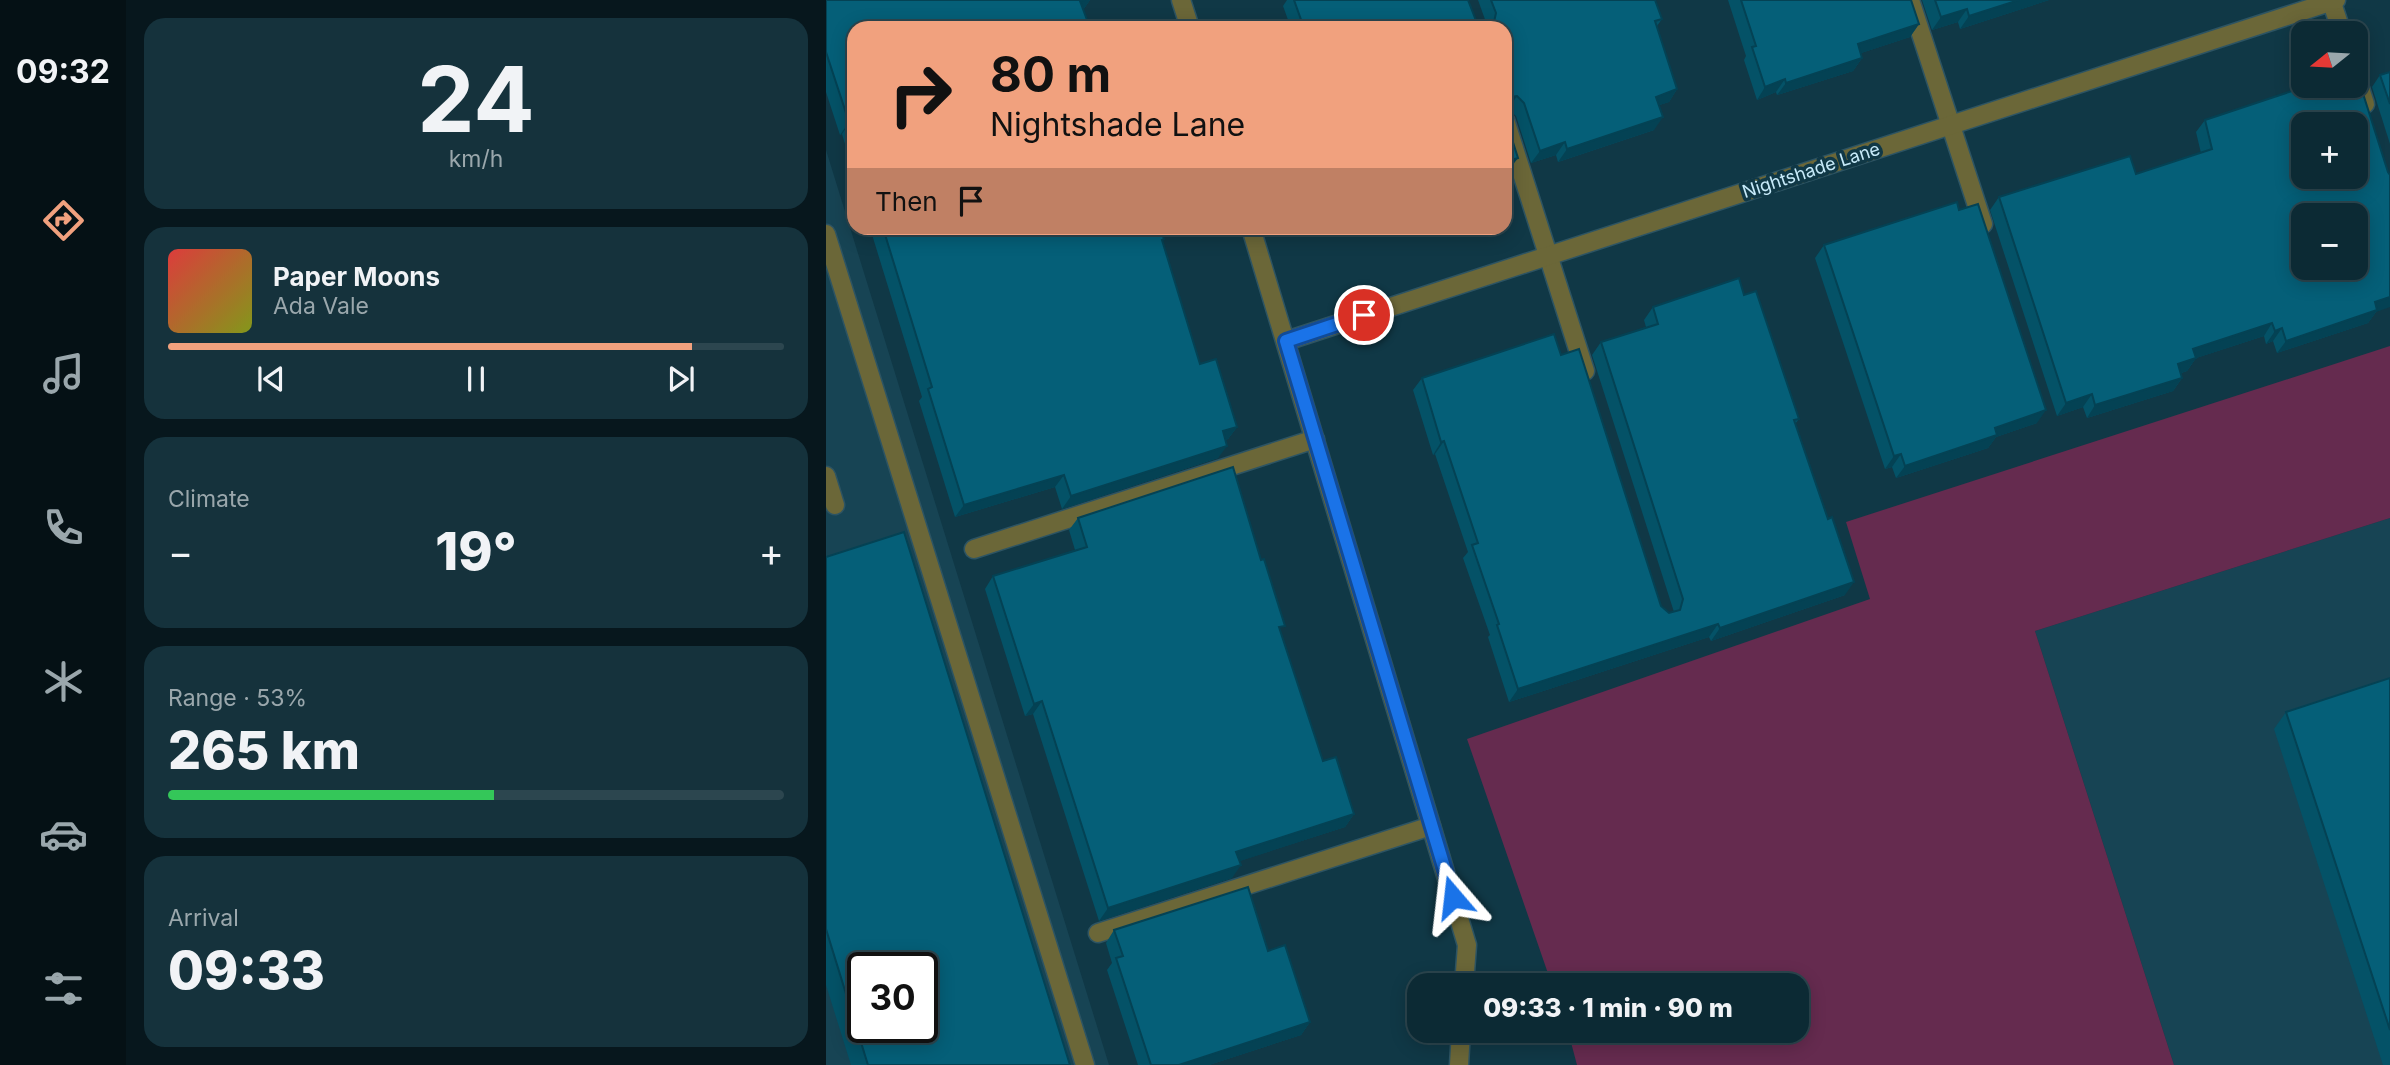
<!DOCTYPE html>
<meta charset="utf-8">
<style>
:root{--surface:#0c2a34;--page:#15323c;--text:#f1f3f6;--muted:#9aa7ac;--line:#2c464f;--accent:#f1a17e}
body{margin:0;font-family:Inter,sans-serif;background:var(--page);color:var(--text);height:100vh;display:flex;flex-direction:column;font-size:26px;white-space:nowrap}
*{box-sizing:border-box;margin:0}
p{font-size:23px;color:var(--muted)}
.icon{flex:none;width:38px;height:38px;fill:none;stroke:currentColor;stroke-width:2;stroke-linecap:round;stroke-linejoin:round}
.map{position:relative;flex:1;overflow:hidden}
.sheet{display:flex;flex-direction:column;gap:18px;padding:18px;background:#07171d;width:700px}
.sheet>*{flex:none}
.top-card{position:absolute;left:21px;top:21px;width:665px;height:214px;border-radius:21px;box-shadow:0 4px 18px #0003,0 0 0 2px var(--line);background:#f1a17e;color:#111;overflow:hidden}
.needle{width:46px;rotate:252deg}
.controls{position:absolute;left:1465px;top:21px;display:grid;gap:14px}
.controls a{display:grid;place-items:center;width:77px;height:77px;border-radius:14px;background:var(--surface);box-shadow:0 4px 18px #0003,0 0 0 2px var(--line);font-size:35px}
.speed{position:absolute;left:21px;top:952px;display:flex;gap:14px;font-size:35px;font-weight:700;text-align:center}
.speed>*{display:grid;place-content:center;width:91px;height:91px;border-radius:50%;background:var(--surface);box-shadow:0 4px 18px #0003,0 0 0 2px var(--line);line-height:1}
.speed .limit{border:4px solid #111;border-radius:10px;background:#fff;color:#111}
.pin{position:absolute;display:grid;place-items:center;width:60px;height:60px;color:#fff;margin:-30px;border:4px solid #fff;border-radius:50%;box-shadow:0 2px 7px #0007}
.me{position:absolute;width:77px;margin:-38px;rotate:343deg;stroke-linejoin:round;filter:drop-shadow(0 0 5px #0008)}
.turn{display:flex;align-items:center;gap:24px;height:147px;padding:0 28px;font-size:32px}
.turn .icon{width:91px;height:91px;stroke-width:2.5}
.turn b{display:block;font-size:49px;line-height:60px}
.then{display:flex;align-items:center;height:66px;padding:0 28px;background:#0003;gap:14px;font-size:26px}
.big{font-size:52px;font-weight:800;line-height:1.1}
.sheet .tile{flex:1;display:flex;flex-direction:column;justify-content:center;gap:10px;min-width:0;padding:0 24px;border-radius:21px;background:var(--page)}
.sheet .dial{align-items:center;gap:0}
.dial b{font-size:91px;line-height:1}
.song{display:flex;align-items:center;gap:21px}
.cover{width:84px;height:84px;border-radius:10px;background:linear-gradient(135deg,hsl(0 70% 55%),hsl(70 70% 35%))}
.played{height:7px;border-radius:4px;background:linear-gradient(90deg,var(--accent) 85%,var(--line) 85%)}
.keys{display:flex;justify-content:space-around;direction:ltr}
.heat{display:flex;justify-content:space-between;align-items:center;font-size:38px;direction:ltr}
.charge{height:10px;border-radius:5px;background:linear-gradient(90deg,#34c759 53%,var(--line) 0)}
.trip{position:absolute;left:581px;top:973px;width:402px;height:70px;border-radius:21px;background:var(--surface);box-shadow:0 4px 18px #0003,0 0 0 2px var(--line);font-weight:800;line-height:70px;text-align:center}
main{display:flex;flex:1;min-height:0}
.tab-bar{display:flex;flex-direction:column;width:126px;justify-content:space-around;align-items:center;background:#051115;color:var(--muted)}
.tab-bar .icon{width:49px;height:49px}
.tab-bar .current{color:var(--accent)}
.tab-bar b{font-size:32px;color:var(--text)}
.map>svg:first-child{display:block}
.built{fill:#174454;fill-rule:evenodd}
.green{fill:#652b4f}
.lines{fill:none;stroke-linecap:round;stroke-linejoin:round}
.minor-casing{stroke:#2d5463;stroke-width:21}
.minor{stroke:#6b6738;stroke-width:18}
.wall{fill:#045267}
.shaded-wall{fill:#044254}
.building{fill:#055f78;stroke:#044254;stroke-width:2;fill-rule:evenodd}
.route-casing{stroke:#114b97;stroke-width:18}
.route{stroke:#1a73e8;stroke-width:12}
.labels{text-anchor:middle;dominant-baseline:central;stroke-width:7;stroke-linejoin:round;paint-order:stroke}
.street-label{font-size:18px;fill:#c7eaf9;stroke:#103846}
</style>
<main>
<nav class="tab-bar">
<b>09:32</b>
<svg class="icon current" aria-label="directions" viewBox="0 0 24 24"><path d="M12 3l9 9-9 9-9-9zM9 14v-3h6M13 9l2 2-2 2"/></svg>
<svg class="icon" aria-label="music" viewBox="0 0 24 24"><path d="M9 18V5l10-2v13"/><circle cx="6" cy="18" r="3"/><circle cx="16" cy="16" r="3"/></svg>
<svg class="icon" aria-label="phone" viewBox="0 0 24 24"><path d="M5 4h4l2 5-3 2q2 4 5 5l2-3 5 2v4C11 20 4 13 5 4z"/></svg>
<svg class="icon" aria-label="climate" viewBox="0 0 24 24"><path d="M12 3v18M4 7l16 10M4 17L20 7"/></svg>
<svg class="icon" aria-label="car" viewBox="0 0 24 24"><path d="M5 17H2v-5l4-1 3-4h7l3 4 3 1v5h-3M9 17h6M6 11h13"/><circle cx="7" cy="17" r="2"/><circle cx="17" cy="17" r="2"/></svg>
<svg class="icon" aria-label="filters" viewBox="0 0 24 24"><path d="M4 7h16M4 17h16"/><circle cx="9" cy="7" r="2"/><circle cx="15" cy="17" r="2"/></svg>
</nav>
<section class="sheet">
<div class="tile dial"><b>24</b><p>km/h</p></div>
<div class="tile">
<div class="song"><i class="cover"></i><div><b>Paper Moons</b><p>Ada Vale</p></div></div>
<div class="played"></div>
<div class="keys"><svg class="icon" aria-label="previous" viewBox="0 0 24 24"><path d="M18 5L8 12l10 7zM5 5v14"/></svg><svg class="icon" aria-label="pause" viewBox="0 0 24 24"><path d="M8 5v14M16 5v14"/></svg><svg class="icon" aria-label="next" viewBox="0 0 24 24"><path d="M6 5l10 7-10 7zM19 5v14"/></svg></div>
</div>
<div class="tile"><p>Climate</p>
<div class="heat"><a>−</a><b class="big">19°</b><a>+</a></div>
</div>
<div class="tile"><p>Range · 53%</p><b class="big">265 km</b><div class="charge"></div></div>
<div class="tile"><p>Arrival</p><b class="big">09:33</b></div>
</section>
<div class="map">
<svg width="1564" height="1065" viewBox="0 0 1564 1065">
<rect width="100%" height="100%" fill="#103846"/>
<!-- built -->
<g class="built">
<path d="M0,150L283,1065H0ZM37,968H96V1027H37Z"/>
<polygon points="1564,518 1564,1065 1348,1065 1209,631"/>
</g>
<!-- green -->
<polygon class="green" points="1564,346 1564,518 1209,631 1348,1065 751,1065 742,1031 971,1031 971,985 726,985 641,739 1044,599 1020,522"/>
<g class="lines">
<defs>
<g id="minor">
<polyline points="355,0 364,28"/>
<polyline points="1084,0 1157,224"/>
<polyline points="1505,0 1516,33"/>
<polyline points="1530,76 1539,104"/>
<polyline points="679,120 759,371"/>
<polyline points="425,228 641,945 638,985"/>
<polyline points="0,234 259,1065"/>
<polyline points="460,341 1510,0"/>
<polyline points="0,476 9,505"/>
<polyline points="148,549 489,439"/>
<polyline points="272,933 605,826"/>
<polyline points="633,1065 635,1031"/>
</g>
</defs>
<!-- minor casing -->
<use href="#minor" class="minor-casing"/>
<!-- minor -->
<use href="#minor" class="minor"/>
</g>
<!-- wall -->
<g class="wall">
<polygon points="0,0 264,0 257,10 28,28 28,174 16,134 14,135 0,92"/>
<polygon points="461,0 642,0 651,23 657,27 661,25 652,0 829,0 836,19 831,26 851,89 843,102 833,105 828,130 732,162 730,155 705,163 690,116 682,109 679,28 465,28 457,6"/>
<polygon points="902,0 1085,0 1093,24 1084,37 1035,53 1036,58 1027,71 951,95 950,92 931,100 918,60 920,56"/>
<polygon points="1096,0 1223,0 1134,29 1132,22 1106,30"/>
<polygon points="1564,72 1564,144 1546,87 1554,75"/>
<polygon points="1379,120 1550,312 1542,323 1451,353 1447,341 1440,344 1438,336 1370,358 1361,371 1355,373 1356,378 1347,391 1261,418 1257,407 1231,416 1164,210 1173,197 1310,174 1375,153 1370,132"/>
<polygon points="44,228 334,228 338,239 336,242 374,364 411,427 402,439 399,440 392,458 236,509 229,487 129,517 93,401 96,397"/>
<polygon points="998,245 1211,423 1170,437 1162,448 1070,478 1066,467 1059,469 989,258"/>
<polygon points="918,295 973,419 969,424 1019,595 885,641 883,637 683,702 662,637 664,635 637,558 642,552 609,454 607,455 587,390 596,378 735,355 835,606 843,613 848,612 766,355 775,342 820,327 818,320 827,307"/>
<polygon points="252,518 455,632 497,761 528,814 519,827 413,861 406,878 273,921 207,714 199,716 159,589 167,576 249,550 243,530"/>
<polygon points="0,557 244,1065 25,1065 0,985"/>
<polygon points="1564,678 1564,1065 1557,1065 1448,729 1460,712"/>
<polygon points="288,930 442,951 484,1022 475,1035 383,1065 312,1065 281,970 286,963 280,943"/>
</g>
<!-- shaded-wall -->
<g class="shaded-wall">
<polygon points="259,0 264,0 257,10 254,1"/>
<polygon points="1193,0 1223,0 1134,29 1143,16"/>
<polygon points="1141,9 1132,22 1106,30 1115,17"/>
<polygon points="1093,24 1084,37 1023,57 1032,44"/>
<polygon points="1036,58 1027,71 951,95 960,83"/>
<polygon points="959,79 950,92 931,100 939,87"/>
<polygon points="851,89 843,102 821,109 830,97"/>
<polygon points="691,96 682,109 679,109 679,102 684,97"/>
<polygon points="837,117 828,130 732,162 741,149"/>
<polygon points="25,121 16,134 14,135 23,122"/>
<polygon points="739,142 730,155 705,163 714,151"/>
<polygon points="692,158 683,170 679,172 679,162"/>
<polygon points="533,228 545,228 529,233"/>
<polygon points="1564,297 1564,307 1550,312 1542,323 1451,353 1460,341 1549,302"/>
<polygon points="1446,323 1438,336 1358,362 1367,349"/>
<polygon points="1456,328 1447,341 1440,344 1449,331"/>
<polygon points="1370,358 1361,371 1343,377 1352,364"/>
<polygon points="1356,378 1347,391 1261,418 1269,405"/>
<polygon points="1266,394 1257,407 1231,416 1240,403"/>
<polygon points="1220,410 1211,423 1170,437 1162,448 1070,478 1079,466 1169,428"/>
<polygon points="411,427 402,439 388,444 397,431"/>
<polygon points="618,441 609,454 607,455 615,442"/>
<polygon points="401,446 392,458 236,509 245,496"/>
<polygon points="1075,454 1066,467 1059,469 1068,456"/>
<polygon points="238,475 229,487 129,517 138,505"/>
<polygon points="1028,582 1019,595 885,641 894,628"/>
<polygon points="892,624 883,637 683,702 692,689"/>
<polygon points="216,701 207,714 199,716 208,704"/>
<polygon points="528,814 519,827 402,865 410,852"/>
<polygon points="415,865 406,878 273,921 282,908"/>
<polygon points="484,1022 475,1035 383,1065 353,1065"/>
</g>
<!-- building -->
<g class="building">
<polygon points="0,0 259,0 254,1 264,28 28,28 28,133 25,121 23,122 0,52"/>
<polygon points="468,0 642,0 651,23 657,27 663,26 668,22 670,13 665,0 829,0 836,19 829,21 851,89 830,97 837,117 741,149 739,142 714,151 698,103 691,96 684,97 679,102 679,28 478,28"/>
<polygon points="915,0 1085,0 1093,24 1032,44 1036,58 960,83 959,79 939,87 926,47 930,46"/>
<polygon points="1109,0 1193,0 1143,16 1141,9 1115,17"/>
<polygon points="1564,72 1564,104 1554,75"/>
<path d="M1533,81L1562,172L1564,175V297L1549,302L1551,310L1460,341L1456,328L1449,331L1446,323L1367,349L1370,358L1352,364L1356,378L1269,405L1266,394L1240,403L1173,197L1304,156L1310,174L1386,149L1379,120L1481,86H1514V87L1519,86H1530V82ZM1477,124H1530V177H1477ZM1477,215H1530V268H1477Z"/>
<polygon points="679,117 692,158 679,162"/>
<polygon points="1131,202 1133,210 1152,204 1220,410 1169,428 1171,435 1079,466 1075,454 1068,456 998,245"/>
<polygon points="57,228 334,228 338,239 336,240 374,364 390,359 411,427 397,431 401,446 245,496 238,475 138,505 102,389 106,387"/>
<polygon points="913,278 918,295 930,291 973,419 968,420 1002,519 1006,517 1028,582 894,628 892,624 692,689 671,625 673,624 646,545 652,543 618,441 615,442 596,378 728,334 735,355 753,349 835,606 843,613 854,610 857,599 775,342 832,324 827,307"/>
<polygon points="407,467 435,560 438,559 459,626 453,627 497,761 510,757 528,814 410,852 415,865 282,908 216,701 208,704 167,576 261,547 252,518"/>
<path d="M78,532L244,1065H42L0,929V557ZM37,968H96V1027H37Z"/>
<polygon points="1564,678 1564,1030 1460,712"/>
<polygon points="422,887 442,951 459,945 484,1022 353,1065 325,1065 290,958 297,956 288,930"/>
</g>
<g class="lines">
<defs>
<polyline id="route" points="538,315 460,341 627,897"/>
</defs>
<!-- route casing -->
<use href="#route" class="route-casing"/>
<!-- route -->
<use href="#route" class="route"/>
</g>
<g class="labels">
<!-- street labels -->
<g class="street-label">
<text transform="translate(985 170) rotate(-18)">Nightshade Lane</text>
</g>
</g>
</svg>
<div class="controls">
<a><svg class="needle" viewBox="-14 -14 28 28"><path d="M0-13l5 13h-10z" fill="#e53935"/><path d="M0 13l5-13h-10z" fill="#9aa7ac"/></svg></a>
<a>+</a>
<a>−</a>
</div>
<div class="speed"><div class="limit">30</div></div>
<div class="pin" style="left:538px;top:315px;background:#d93025"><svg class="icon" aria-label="arrive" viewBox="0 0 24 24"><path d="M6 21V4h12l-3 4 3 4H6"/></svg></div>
<svg class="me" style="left:627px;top:897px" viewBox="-20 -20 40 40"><path d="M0-17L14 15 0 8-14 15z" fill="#1a73e8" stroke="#fff" stroke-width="4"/></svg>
<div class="trip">09:33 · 1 min · 90 m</div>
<div class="top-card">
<div class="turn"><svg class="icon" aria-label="right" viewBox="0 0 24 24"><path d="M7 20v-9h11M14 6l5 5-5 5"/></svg><div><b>80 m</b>Nightshade Lane</div></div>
<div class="then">Then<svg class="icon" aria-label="arrive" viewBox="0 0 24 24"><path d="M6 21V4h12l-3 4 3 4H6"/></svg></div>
</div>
</div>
</main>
